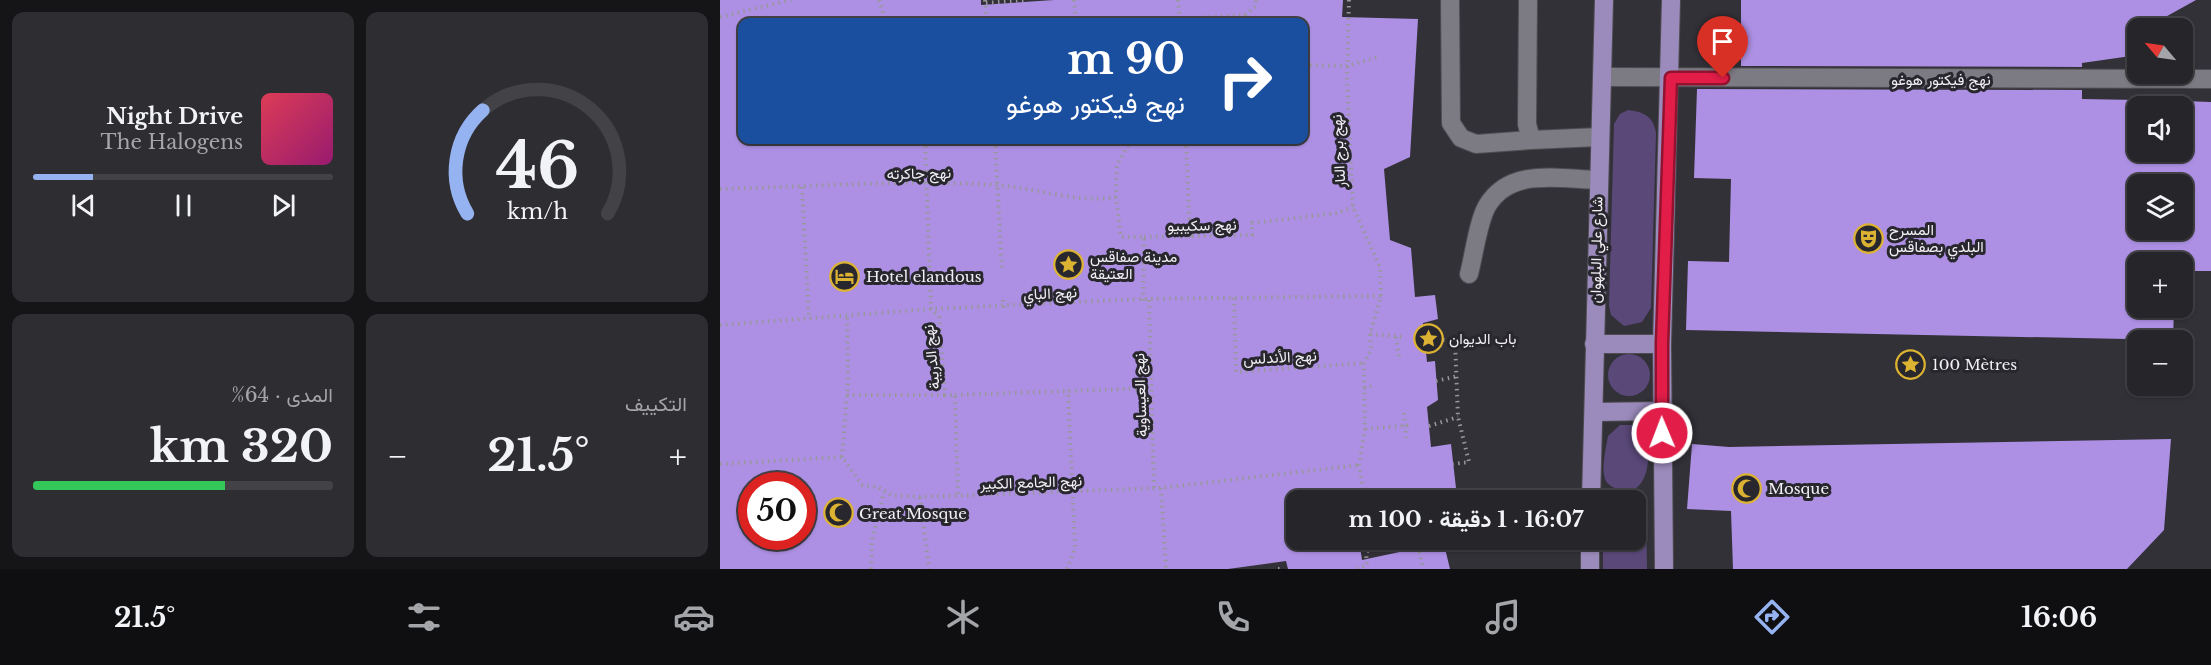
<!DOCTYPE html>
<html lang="ar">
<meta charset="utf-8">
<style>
:root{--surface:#26252a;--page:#2e2d32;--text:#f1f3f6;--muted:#a4a5a8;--line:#424247;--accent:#95b2f1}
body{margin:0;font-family:"Libre Baskerville",Vazirmatn,serif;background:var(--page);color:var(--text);direction:rtl;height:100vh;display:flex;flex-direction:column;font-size:22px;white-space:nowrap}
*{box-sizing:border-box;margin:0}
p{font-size:20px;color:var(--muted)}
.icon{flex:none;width:33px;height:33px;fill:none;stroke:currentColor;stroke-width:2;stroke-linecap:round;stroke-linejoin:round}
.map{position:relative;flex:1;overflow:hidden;direction:ltr}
.side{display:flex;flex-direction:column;gap:12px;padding:12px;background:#151417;width:720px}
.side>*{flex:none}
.guide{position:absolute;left:18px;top:18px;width:570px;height:126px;border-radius:12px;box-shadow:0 2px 4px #0004,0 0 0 2px var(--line);direction:rtl;background:#1a4fa0;color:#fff;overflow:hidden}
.needle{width:39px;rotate:299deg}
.tools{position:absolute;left:1407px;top:18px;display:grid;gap:12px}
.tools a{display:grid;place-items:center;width:66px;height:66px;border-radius:12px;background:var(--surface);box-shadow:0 2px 4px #0004,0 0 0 2px var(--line);font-size:30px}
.speed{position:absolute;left:18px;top:472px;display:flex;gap:12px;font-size:30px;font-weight:700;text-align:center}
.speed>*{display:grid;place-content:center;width:78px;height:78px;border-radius:50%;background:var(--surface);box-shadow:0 2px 4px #0004,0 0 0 2px var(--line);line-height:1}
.speed .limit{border:9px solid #d22;background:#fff;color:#111}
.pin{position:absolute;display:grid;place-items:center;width:51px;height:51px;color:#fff;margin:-62px -26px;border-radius:50% 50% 50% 0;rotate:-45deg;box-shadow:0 0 6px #0007}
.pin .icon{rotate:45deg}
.me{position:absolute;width:66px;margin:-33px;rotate:359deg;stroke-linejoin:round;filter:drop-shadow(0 0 4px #0008)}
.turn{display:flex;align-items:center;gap:21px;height:126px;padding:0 24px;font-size:27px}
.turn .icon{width:78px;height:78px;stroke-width:2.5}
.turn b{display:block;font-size:42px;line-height:51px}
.big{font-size:45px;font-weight:700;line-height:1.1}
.side .tile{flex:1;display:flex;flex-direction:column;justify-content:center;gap:9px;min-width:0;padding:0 21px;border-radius:12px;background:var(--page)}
.side .dial{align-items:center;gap:0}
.dial svg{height:156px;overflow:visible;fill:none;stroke:var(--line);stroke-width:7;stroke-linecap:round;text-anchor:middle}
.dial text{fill:var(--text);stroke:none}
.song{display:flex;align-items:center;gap:18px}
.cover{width:72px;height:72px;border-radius:9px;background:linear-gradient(135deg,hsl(350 70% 55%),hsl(320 70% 35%))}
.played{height:6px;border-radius:3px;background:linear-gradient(90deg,var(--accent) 20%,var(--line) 20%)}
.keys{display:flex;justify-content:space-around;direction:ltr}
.heat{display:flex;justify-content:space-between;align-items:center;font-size:33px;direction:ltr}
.charge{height:9px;border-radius:4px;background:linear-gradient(90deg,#34c759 64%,var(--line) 0)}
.side .tiles{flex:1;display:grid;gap:12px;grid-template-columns:repeat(2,1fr)}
.trip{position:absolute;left:566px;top:490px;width:360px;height:60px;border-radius:12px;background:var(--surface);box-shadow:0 2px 4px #0004,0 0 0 2px var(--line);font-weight:700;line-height:60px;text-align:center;direction:rtl}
.tab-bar{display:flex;height:96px;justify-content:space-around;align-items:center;background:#0f0f11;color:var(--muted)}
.tab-bar .icon{width:42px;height:42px}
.tab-bar .selected{color:var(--accent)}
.tab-bar b{font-size:27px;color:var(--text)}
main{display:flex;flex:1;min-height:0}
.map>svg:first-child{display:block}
.green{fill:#5a4879}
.building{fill:#ad90e3;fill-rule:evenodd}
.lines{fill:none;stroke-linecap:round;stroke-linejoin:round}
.minor-casing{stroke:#4f4d52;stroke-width:20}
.major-casing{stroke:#4f4d52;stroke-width:20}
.path{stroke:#99979d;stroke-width:4;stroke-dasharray:1.5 4.5;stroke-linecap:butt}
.minor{stroke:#7c7a82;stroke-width:18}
.major{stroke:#9b8bbc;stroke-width:18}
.route-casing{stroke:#92132f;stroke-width:15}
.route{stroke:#e11d48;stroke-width:10}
.labels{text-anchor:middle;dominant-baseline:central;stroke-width:6;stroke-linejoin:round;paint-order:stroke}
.street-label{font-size:15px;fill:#f2f0f5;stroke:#29272e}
.poi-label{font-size:15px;fill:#f2f0f5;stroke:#29272e;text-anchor:start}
</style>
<main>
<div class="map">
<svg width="1491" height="569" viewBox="0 0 1491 569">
<rect width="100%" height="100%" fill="#333138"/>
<!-- green -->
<g class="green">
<path d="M908,110C924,112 933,116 936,133L931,308L922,322L904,326L891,315L889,306L894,124L900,114Z"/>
<circle cx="909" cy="375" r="21"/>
<path d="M900,425H914L927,433C931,452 930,498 900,490C894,488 887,485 885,479C881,468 886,448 888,436Z"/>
<polygon points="915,503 926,503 927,569 883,569 883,540 915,540"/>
</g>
<!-- building -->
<g class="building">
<path d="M0,0H261V5L334,0H623L622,17L698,19L690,157L664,169L670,240L691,248L695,297L715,295L718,319L703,323L707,362L715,361L718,400L707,407L711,447L731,444L737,497L723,501H576V540H639L642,560L703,547L701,540H723L730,569H568L566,561L508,569H0ZM22,22H584V140H22ZM32,486H82V537H32Z"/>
<polygon points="1021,0 1476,0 1440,20 1436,28 1418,28 1418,55 1362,63 1362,67 1021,66"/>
<path d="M977,89L1362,90V99L1418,100V152H1462V101L1491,102V271H1462V262H1418V308H1454L1453,340L966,330L968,261L1009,262L1011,179L974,178ZM1418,184H1462V230H1418Z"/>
<polygon points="1451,439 1444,530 1407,569 1013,569 1011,511 967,509 972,444 1009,447"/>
</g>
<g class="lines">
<defs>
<g id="minor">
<polyline points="730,0 731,123 741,138 756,144 811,140"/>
<polyline points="808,0 807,124 811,140 879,137"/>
<polyline points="882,77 1491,79"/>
<path d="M749,274C754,255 758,222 767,206C790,167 839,179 877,180"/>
</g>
<g id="major">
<polyline points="874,344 942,344"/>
<polyline points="874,412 942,411"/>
<polyline points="871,501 884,0"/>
<polyline points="870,540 870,569"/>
<polyline points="944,569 942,344 951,0"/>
</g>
</defs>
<!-- minor casing -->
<use href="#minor" class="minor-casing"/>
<!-- major casing -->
<use href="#major" class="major-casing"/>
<!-- path -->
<g class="path">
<polyline points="159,0 166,22"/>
<polyline points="265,0 267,22"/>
<polyline points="354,0 356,22"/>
<polyline points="458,0 460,22"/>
<polyline points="629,0 627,80 633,207 660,267 661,296 650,334 651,350 644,363 645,429 639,465 645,501"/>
<polyline points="266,3 306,0"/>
<polyline points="525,15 536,6 536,0"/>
<polyline points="0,17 71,0"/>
<polyline points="459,19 525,15 526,22"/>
<polyline points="584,65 627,66 658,57"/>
<polyline points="205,140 211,309 219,317 225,395 235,395 238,497"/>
<polyline points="275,140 282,271"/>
<polyline points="411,140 397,165 396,197 401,237 424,237 423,301"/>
<polyline points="466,140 470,238"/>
<polyline points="82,187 89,319"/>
<path d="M0,189C91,187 183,179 274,185C314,187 357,204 396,197"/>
<polyline points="424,237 532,235 532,223 618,213 633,207"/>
<polyline points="514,298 516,372 644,363"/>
<polyline points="283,300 284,308"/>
<polyline points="429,300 434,488"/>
<polyline points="0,325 211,309 418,299 661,296"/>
<polyline points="650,334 685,337"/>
<polyline points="676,337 679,357"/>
<polyline points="705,338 735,341 738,417 749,462 733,464"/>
<polyline points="716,381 738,376"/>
<polyline points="644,388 653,386"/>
<polyline points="127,395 225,395"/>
<polyline points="235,395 432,388"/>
<polyline points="684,413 686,438"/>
<polyline points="709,426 738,417"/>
<polyline points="645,429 692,425"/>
<polyline points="122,457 128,382 127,316"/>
<polyline points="0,464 122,457 142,485 158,487 171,495 200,497 441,488 639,465"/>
<polyline points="441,488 446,569"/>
<polyline points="200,497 209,569"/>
<polyline points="651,540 652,545 683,540"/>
<polyline points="697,540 703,569"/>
<polyline points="151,569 152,540 164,492"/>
<polyline points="347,569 355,548 348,390"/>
<polyline points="558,569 562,569"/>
<polyline points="637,569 647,565 646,553 652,545"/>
</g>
<!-- minor -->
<use href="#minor" class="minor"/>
<!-- major -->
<use href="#major" class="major"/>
</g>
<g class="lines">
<defs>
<polyline id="route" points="942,433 942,344 951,78 1003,78"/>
</defs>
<!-- route casing -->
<use href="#route" class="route-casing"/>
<!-- route -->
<use href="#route" class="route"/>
</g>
<!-- icons -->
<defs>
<symbol id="theatre-ring" viewBox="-11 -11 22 22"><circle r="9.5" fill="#29272e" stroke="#dcb233" stroke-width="1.5"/><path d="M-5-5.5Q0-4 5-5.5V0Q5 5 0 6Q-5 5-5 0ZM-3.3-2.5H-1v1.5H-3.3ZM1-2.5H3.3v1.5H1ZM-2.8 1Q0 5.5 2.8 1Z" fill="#dcb233"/></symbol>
<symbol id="sight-ring" viewBox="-11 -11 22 22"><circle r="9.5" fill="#29272e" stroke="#dcb233" stroke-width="1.5"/><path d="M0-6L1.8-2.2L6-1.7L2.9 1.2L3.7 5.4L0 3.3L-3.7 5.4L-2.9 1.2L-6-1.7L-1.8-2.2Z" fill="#dcb233"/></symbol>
<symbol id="hotel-ring" viewBox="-11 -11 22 22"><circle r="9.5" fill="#29272e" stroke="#dcb233" stroke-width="1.5"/><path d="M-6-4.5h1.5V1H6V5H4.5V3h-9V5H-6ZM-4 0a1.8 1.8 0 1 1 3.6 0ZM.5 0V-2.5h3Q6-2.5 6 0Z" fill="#dcb233"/></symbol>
<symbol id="mosque-ring" viewBox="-11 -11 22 22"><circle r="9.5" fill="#29272e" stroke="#dcb233" stroke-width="1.5"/><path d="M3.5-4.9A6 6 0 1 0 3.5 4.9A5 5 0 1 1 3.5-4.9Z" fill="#dcb233"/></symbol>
</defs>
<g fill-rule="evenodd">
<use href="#theatre-ring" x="1132" y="222" width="33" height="33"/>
<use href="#sight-ring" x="332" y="248" width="33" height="33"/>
<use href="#hotel-ring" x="108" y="260" width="33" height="33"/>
<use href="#sight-ring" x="692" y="322" width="33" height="33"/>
<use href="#sight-ring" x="1174" y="348" width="33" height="33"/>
<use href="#mosque-ring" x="1010" y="472" width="33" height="33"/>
<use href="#mosque-ring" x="102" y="496" width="33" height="33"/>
</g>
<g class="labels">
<!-- street labels -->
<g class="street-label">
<text x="1221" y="79">نهج فيكتور هوغو</text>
<text transform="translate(618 151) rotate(-93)">نهج برج النار</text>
<text transform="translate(199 173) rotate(-1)">نهج جاكرته</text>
<text transform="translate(482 225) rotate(-1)">نهج سكيبيو</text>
<text transform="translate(876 250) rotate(-89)">شارع علي البلهوان</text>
<text transform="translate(330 293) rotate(-3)">نهج الباي</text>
<text transform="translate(211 357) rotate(-96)">نهج الدريبة</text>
<text transform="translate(560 357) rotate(-3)">نهج الأندلس</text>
<text transform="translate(420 395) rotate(-92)">نهج العيساوية</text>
<text transform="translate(311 482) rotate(-2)">نهج الجامع الكبير</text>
</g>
<!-- poi labels -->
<g class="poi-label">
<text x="1169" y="229">المسرح<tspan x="1169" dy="17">البلدي بصفاقس</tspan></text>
<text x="370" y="256">مدينة صفاقس<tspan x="370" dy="17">العتيقة</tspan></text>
<text x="146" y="276">Hotel elandous</text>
<text x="729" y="338">باب الديوان</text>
<text x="1212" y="364">100 Mètres</text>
<text x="1048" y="488">Mosque</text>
<text x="139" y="513">Great Mosque</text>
</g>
</g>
</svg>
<div class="tools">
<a><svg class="needle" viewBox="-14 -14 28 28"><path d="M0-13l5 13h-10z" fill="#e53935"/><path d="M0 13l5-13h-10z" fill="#a4a5a8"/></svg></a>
<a><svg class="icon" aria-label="sound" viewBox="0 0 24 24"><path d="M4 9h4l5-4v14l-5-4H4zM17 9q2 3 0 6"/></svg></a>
<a><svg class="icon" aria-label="layers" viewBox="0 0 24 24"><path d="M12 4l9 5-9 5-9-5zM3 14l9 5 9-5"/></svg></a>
<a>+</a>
<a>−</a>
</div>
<div class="speed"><div class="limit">50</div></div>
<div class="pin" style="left:1003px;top:78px;background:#d93025"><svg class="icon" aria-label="arrive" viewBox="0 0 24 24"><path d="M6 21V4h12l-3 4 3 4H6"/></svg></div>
<svg class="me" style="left:942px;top:433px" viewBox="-20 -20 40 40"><circle r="17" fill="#e11d48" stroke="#fff" stroke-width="3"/><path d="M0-11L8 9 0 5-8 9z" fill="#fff"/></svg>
<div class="trip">16:07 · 1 دقيقة · 100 m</div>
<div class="guide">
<div class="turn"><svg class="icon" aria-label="right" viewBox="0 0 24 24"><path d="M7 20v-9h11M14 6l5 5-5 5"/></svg><div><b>90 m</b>نهج فيكتور هوغو</div></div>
</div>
</div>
<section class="side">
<div class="tiles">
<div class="tile dial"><svg viewBox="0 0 100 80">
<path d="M14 69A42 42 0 1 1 86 69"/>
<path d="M14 69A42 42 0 0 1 22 16" stroke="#95b2f1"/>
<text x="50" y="56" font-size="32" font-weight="700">46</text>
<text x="50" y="72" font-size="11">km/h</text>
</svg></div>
<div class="tile">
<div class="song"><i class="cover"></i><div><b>Night Drive</b><p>The Halogens</p></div></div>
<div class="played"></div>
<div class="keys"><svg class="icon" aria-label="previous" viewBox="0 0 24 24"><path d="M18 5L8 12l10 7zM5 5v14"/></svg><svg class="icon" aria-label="pause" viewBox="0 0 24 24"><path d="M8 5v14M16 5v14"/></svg><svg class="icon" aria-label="next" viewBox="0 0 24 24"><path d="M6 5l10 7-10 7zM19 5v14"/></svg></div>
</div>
<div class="tile"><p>التكييف</p>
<div class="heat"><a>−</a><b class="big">21.5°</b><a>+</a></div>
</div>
<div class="tile"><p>المدى · 64%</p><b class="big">320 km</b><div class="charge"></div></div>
</div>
</section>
</main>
<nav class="tab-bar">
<b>16:06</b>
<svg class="icon selected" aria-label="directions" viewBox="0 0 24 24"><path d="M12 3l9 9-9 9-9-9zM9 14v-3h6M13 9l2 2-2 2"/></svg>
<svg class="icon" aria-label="music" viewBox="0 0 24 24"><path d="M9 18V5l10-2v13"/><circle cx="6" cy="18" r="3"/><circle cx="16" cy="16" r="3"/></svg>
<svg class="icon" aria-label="phone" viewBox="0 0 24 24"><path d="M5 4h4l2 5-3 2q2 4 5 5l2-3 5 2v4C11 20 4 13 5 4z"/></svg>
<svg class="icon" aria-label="climate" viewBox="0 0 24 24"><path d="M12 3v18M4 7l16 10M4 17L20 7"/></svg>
<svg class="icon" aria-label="car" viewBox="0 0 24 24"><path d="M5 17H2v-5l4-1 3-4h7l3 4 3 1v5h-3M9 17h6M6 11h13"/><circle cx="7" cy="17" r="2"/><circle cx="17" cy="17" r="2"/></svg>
<svg class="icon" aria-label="filters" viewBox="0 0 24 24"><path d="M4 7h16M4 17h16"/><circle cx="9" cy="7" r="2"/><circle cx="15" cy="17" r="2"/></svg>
<b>21.5°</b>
</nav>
